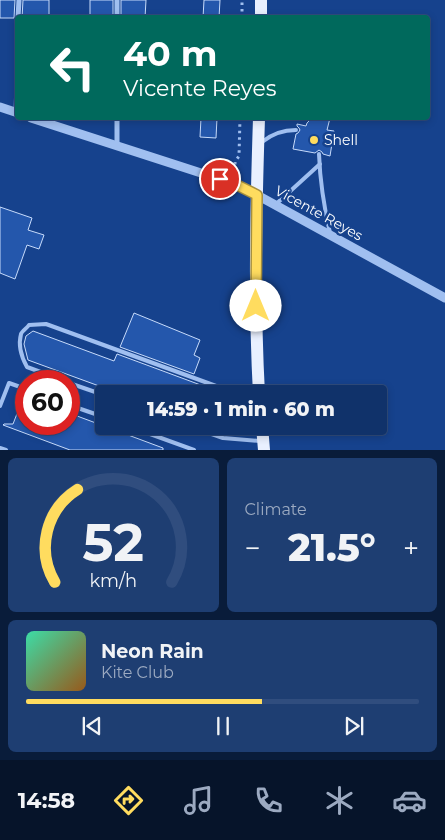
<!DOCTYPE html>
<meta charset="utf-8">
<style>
:root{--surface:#10326a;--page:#1e3e72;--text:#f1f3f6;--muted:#9caac1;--line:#304d7e;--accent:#ffdc5f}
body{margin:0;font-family:Montserrat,sans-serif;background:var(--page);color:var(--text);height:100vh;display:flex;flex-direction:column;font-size:19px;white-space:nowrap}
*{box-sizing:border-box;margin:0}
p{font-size:16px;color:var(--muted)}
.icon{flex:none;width:28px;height:28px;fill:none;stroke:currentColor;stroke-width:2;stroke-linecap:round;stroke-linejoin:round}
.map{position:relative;height:450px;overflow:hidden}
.details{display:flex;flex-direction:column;gap:8px;padding:8px;background:#091c3a;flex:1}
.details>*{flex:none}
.top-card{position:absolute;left:15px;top:15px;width:415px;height:105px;border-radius:5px;box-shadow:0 2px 8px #0003,0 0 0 1px var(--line);background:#00695c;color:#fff;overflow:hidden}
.speed{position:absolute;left:15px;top:370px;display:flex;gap:10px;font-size:25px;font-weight:700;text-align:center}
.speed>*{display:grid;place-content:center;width:65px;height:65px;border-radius:50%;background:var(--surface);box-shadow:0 2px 8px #0003,0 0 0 1px var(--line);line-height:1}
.speed .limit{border:8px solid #d22;background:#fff;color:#111}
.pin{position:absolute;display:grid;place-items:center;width:42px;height:42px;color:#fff;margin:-21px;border:2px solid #fff;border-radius:50%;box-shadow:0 1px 5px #0007}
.me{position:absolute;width:55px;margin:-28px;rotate:0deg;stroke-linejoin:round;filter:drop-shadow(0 0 4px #0008)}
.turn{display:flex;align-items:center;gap:18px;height:105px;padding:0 25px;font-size:22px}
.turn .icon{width:65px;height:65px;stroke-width:2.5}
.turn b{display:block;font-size:35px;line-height:42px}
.big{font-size:38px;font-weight:800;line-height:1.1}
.details .tile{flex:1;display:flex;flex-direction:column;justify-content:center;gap:8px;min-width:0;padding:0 18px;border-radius:8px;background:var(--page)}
.details .dial{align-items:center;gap:0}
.dial svg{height:130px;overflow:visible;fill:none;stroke:var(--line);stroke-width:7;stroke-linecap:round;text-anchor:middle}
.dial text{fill:var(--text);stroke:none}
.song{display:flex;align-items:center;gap:15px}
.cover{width:60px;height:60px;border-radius:8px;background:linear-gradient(135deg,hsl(160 70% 55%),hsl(30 70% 35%))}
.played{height:5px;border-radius:2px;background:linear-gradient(90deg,var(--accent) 60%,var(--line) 60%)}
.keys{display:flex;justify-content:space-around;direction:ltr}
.heat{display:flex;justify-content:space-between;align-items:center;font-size:28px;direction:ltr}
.details .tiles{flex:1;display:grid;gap:8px;grid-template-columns:1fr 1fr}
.tile:last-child{grid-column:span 2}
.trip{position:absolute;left:95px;top:385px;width:292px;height:50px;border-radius:5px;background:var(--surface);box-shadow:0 2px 8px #0003,0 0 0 1px var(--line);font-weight:800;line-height:50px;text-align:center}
.dock{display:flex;height:80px;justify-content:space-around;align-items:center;background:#06142a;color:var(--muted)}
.dock .icon{width:35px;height:35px}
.dock .active{color:var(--accent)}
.dock b{font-size:22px;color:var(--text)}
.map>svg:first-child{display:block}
.building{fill:#2457ac;stroke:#c7dbfb}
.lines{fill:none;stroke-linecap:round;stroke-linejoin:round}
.path{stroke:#a0bff0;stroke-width:3;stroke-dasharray:2.5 4;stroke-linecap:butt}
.service{stroke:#a0bff0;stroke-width:4}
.minor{stroke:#a0bff0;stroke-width:5}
.tertiary{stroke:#a0bff0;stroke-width:9}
.primary{stroke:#e9f0ff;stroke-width:12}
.route-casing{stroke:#a68f3e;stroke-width:12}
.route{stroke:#ffdc5f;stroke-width:9}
.poi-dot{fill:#ffdc5f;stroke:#16428d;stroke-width:2}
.labels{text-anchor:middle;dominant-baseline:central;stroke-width:5;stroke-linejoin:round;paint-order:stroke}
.poi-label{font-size:14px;fill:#fff;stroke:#16428d;text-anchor:start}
.street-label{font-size:14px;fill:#fff;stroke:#16428d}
</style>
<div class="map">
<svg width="445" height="450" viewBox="0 0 445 450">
<rect width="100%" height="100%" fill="#16428d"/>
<!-- building -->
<g class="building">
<polygon points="0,0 15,0 14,18 0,18"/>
<polygon points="23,0 49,0 49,18 22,18"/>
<rect x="90" y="0" width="23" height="18"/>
<polygon points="121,0 146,0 145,18 121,18"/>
<polygon points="204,0 220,0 219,18 203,18"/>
<polygon points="201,118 217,118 216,138 200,137"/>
<polygon points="310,118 330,118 327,130 334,131 330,156 323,154 322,152 319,150 315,153 293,149 296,134 298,133 300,130 299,128 297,126 297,124 306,126 307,123 310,120"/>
<polygon points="0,207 32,218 28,230 44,235 39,249 27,245 15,279 0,273"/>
<polygon points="134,313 200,340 194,355 200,358 194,374 120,347"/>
<polygon points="33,331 114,361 117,354 225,394 121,394 28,360 24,344 26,336"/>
<polygon points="25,393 26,393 26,424 69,424 69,413 163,448 163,450 70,450 3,425 4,424 13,424"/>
</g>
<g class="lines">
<!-- path -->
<g class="path">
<polyline points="242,18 242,0"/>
<polyline points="235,171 235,162 239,156 240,118"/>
</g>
<!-- service -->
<g class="service">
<polyline points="306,118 307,119"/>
<path d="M262,142C273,133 283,130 296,130"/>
<path d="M319,154C320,181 324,207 330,233"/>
<polyline points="275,205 320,164"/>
<path d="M65,381L27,367C22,358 18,345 21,334C22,331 27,328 29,325L46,324L238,394"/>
<polyline points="69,383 104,395"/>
<polyline points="69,405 104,417"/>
<polyline points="0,406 9,383 26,389"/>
<polyline points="128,426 194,450"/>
<polyline points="189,426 223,438 260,441"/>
<polyline points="0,448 6,450"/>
</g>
<!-- minor -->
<g class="minor">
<polyline points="18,18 19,0"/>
<polyline points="117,18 117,0"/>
<polyline points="16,112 18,54"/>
<polyline points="117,145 117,118"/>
</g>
<!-- tertiary -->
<g class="tertiary">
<polyline points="0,107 18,113"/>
<polyline points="31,118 235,184 257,195 445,298"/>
</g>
<!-- primary -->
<g class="primary">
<polyline points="261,18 261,0"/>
<path d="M259,118C256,210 254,302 259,394"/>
<polyline points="262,426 264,450"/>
</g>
</g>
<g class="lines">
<defs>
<polyline id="route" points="220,179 235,184 257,195 256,306"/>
</defs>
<!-- route casing -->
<use href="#route" class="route-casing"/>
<!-- route -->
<use href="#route" class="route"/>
</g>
<!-- markers -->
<circle class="poi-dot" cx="314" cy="140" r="5"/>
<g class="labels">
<!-- poi labels -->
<g class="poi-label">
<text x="324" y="140">Shell</text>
</g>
<!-- street labels -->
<g class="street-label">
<text transform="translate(319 213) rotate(29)">Vicente Reyes</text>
</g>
</g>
</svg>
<div class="speed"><div class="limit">60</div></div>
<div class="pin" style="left:220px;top:179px;background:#d93025"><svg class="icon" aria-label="arrive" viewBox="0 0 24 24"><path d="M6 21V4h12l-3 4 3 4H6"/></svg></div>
<svg class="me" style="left:256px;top:306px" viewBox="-20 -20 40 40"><circle r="19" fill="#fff"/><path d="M0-13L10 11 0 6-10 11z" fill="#ffdc5f"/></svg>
<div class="trip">14:59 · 1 min · 60 m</div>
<div class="top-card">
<div class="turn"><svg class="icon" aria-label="left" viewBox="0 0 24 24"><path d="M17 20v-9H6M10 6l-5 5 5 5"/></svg><div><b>40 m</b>Vicente Reyes</div></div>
</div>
</div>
<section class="details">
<div class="tiles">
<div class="tile dial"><svg viewBox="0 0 100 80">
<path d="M14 69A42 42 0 1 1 86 69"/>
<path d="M14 69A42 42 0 0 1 28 12" stroke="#ffdc5f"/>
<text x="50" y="56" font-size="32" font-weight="700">52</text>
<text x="50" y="72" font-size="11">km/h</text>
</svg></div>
<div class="tile"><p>Climate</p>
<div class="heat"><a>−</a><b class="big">21.5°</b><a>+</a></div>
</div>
<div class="tile">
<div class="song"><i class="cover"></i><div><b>Neon Rain</b><p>Kite Club</p></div></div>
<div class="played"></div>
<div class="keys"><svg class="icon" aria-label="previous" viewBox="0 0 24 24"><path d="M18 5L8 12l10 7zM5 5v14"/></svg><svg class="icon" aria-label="pause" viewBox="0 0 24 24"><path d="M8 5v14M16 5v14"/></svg><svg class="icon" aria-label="next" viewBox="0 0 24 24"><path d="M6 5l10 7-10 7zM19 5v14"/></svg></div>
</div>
</div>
</section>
<nav class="dock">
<b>14:58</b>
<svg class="icon active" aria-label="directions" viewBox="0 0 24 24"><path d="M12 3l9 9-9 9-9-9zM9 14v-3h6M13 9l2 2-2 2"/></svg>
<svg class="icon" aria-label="music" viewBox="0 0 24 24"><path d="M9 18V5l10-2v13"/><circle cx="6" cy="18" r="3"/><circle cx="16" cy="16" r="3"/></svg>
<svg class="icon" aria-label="phone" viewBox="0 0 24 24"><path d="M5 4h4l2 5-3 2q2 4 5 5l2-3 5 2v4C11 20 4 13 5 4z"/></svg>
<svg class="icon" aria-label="climate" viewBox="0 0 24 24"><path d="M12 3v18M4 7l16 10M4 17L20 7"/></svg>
<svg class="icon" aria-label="car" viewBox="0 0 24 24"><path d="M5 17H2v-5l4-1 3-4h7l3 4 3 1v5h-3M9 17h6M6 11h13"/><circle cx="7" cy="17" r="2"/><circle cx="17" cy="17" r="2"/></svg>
</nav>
